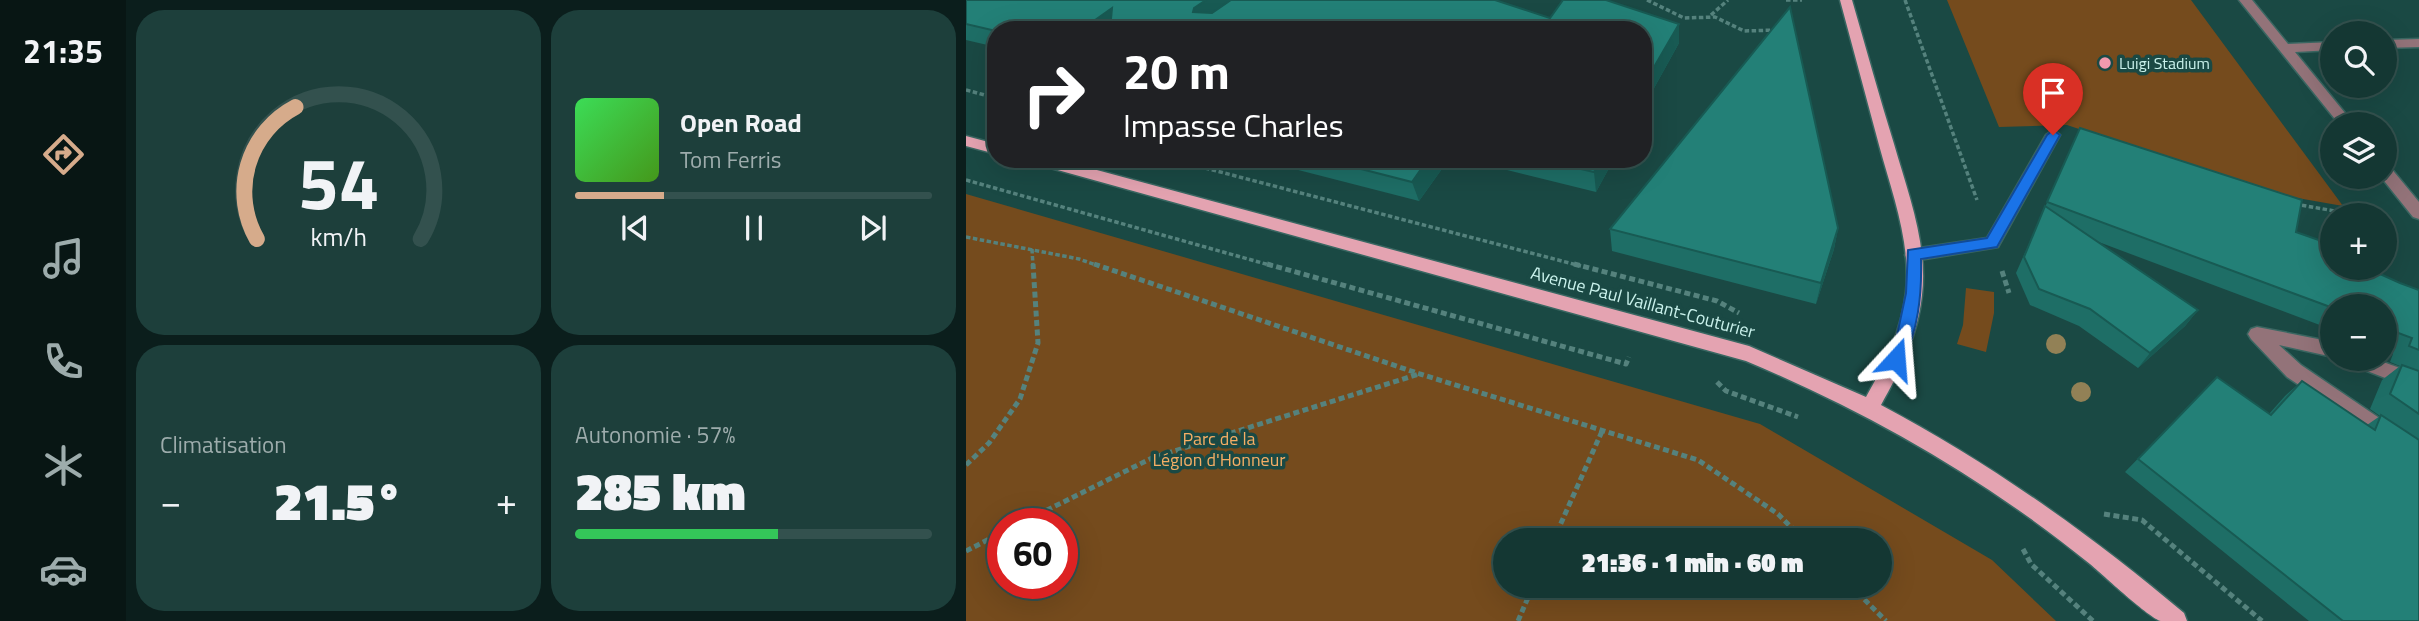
<!DOCTYPE html>
<html lang="fr">
<meta charset="utf-8">
<style>
:root{--surface:#143733;--page:#1d3f3b;--text:#f1f3f6;--muted:#9dacac;--line:#33514e;--accent:#d6ab8b}
body{margin:0;font-family:"Titillium Web",sans-serif;background:var(--page);color:var(--text);height:100vh;display:flex;flex-direction:column;font-size:26px;white-space:nowrap}
*{box-sizing:border-box;margin:0}
p{font-size:23px;color:var(--muted)}
.icon{flex:none;width:38px;height:38px;fill:none;stroke:currentColor;stroke-width:2;stroke-linecap:round;stroke-linejoin:round}
.map{position:relative;flex:1;overflow:hidden}
.drawer{display:flex;flex-direction:column;gap:10px;padding:10px;background:#0b1e1c;width:840px}
.drawer>*{flex:none}
.banner{position:absolute;left:21px;top:21px;width:665px;height:147px;border-radius:28px;box-shadow:0 7px 28px #0002,0 0 0 2px var(--line);background:#202124;color:#fff;overflow:hidden}
.controls{position:absolute;left:1354px;top:21px;display:grid;gap:14px}
.controls a{display:grid;place-items:center;width:77px;height:77px;border-radius:50%;background:var(--surface);box-shadow:0 7px 28px #0002,0 0 0 2px var(--line);font-size:35px}
.speed{position:absolute;left:21px;top:508px;display:flex;gap:14px;font-size:35px;font-weight:700;text-align:center}
.speed>*{display:grid;place-content:center;width:91px;height:91px;border-radius:50%;background:var(--surface);box-shadow:0 7px 28px #0002,0 0 0 2px var(--line);line-height:1}
.speed .limit{border:10px solid #d22;background:#fff;color:#111}
.pin{position:absolute;display:grid;place-items:center;width:60px;height:60px;color:#fff;margin:-72px -30px;border-radius:50% 50% 50% 0;rotate:-45deg;box-shadow:0 0 7px #0007}
.pin .icon{rotate:45deg}
.me{position:absolute;width:77px;margin:-38px;rotate:19deg;stroke-linejoin:round;filter:drop-shadow(0 0 5px #0008)}
.turn{display:flex;align-items:center;gap:24px;height:147px;padding:0 21px;font-size:32px}
.turn .icon{width:91px;height:91px;stroke-width:2.5}
.turn b{display:block;font-size:49px;line-height:60px}
.big{font-size:52px;font-weight:800;line-height:1.1}
.drawer .tile{flex:1;display:flex;flex-direction:column;justify-content:center;gap:10px;min-width:0;padding:0 24px;border-radius:28px;background:var(--page)}
.drawer .dial{align-items:center;gap:0}
.dial svg{height:182px;overflow:visible;fill:none;stroke:var(--line);stroke-width:7;stroke-linecap:round;text-anchor:middle}
.dial text{fill:var(--text);stroke:none}
.song{display:flex;align-items:center;gap:21px}
.cover{width:84px;height:84px;border-radius:10px;background:linear-gradient(135deg,hsl(130 70% 55%),hsl(100 70% 35%))}
.played{height:7px;border-radius:4px;background:linear-gradient(90deg,var(--accent) 25%,var(--line) 25%)}
.keys{display:flex;justify-content:space-around;direction:ltr}
.heat{display:flex;justify-content:space-between;align-items:center;font-size:38px;direction:ltr}
.charge{height:10px;border-radius:5px;background:linear-gradient(90deg,#34c759 57%,var(--line) 0)}
.drawer .tiles{flex:1;display:grid;gap:10px;grid-template-columns:repeat(2,1fr)}
.trip{position:absolute;left:527px;top:528px;width:399px;height:70px;border-radius:35px;background:var(--surface);box-shadow:0 7px 28px #0002,0 0 0 2px var(--line);font-weight:800;line-height:70px;text-align:center}
main{display:flex;flex:1;min-height:0}
.tab-bar{display:flex;flex-direction:column;width:126px;justify-content:space-around;align-items:center;background:#081614;color:var(--muted)}
.tab-bar .icon{width:49px;height:49px}
.tab-bar .selected{color:var(--accent)}
.tab-bar b{font-size:32px;color:var(--text)}
.map>svg:first-child{display:block}
.green{fill:#754b1d;fill-rule:evenodd}
.lines{fill:none;stroke-linecap:round;stroke-linejoin:round}
.minor-casing{stroke:#3a6762;stroke-width:3}
.major-casing{stroke:#3a6762;stroke-width:3}
.path-far1{stroke:#55827d;stroke-width:3.5;stroke-dasharray:4.5 2.5;stroke-linecap:butt}
.path{stroke:#55827d;stroke-width:5;stroke-dasharray:6 3.5;stroke-linecap:butt}
.minor{fill:#937379;fill-rule:evenodd}
.major{fill:#e4a3b1;fill-rule:evenodd}
.tree{fill:#928156}
.wall{fill:#1e6e66}
.shaded-wall{fill:#185a53}
.building{fill:#238077;stroke:#185a53;stroke-width:2}
.route{fill:#1a73e8;stroke:#114b97;stroke-width:2}
.poi-dot{fill:#f29aae;stroke:#1a4944;stroke-width:2.5}
.labels{text-anchor:middle;dominant-baseline:central;stroke-width:7;stroke-linejoin:round;paint-order:stroke}
.far-poi-label{font-size:16px;fill:#c9f1eb;stroke:#1a4944;text-anchor:start}
.street-label{font-size:18px;fill:#c9f1eb;stroke:#1a4944}
.park-label{font-size:18px;fill:#f5ae65;stroke:#1a4944}
</style>
<main>
<nav class="tab-bar">
<b>21:35</b>
<svg class="icon selected" aria-label="directions" viewBox="0 0 24 24"><path d="M12 3l9 9-9 9-9-9zM9 14v-3h6M13 9l2 2-2 2"/></svg>
<svg class="icon" aria-label="music" viewBox="0 0 24 24"><path d="M9 18V5l10-2v13"/><circle cx="6" cy="18" r="3"/><circle cx="16" cy="16" r="3"/></svg>
<svg class="icon" aria-label="phone" viewBox="0 0 24 24"><path d="M5 4h4l2 5-3 2q2 4 5 5l2-3 5 2v4C11 20 4 13 5 4z"/></svg>
<svg class="icon" aria-label="climate" viewBox="0 0 24 24"><path d="M12 3v18M4 7l16 10M4 17L20 7"/></svg>
<svg class="icon" aria-label="car" viewBox="0 0 24 24"><path d="M5 17H2v-5l4-1 3-4h7l3 4 3 1v5h-3M9 17h6M6 11h13"/><circle cx="7" cy="17" r="2"/><circle cx="17" cy="17" r="2"/></svg>
</nav>
<section class="drawer">
<div class="tiles">
<div class="tile dial"><svg viewBox="0 0 100 80">
<path d="M14 69A42 42 0 1 1 86 69"/>
<path d="M14 69A42 42 0 0 1 31 11" stroke="#d6ab8b"/>
<text x="50" y="56" font-size="32" font-weight="700">54</text>
<text x="50" y="72" font-size="11">km/h</text>
</svg></div>
<div class="tile">
<div class="song"><i class="cover"></i><div><b>Open Road</b><p>Tom Ferris</p></div></div>
<div class="played"></div>
<div class="keys"><svg class="icon" aria-label="previous" viewBox="0 0 24 24"><path d="M18 5L8 12l10 7zM5 5v14"/></svg><svg class="icon" aria-label="pause" viewBox="0 0 24 24"><path d="M8 5v14M16 5v14"/></svg><svg class="icon" aria-label="next" viewBox="0 0 24 24"><path d="M6 5l10 7-10 7zM19 5v14"/></svg></div>
</div>
<div class="tile"><p>Climatisation</p>
<div class="heat"><a>−</a><b class="big">21.5°</b><a>+</a></div>
</div>
<div class="tile"><p>Autonomie · 57%</p><b class="big">285 km</b><div class="charge"></div></div>
</div>
</section>
<div class="map">
<svg width="1453" height="621" viewBox="0 0 1453 621">
<rect width="100%" height="100%" fill="#1a4944"/>
<!-- green -->
<g class="green">
<polygon points="981,0 1225,0 1377,206 1308,194 1101,125 1033,127"/>
<path d="M0,194L794,424L1026,560L1090,621H0ZM37,523H96V583H37ZM539,541H914V586H539Z"/>
<polygon points="1000,288 1028,292 1028,313 1020,352 991,344 997,325"/>
</g>
<g class="lines">
<defs>
<g id="minor">
<polygon points="1273,0 1286,0 1322,44 1367,42 1367,50 1329,52 1388,124 1373,124"/>
<polygon points="1453,39 1453,47 1419,48 1419,40"/>
<polygon points="1087,130 1094,135 1032,247 947,261 941,259 939,255 941,251 947,249 1021,238 1080,135"/>
<polygon points="1419,166 1424,167 1453,202 1453,219 1447,217 1415,177 1419,177"/>
<polygon points="1291,327 1367,342 1367,357 1313,345 1335,365 1453,445 1453,465 1321,377 1285,339 1282,334 1285,329"/>
<polygon points="1380,359 1409,359 1453,375 1453,391 1383,364"/>
</g>
<g id="major">
<path d="M874,0H886C900,48 913,96 928,144C942,193 962,244 956,295C952,335 934,371 915,405C1024,463 1123,533 1218,613L1221,621C1213,621 1202,621 1195,621C1184,619 1136,574 1124,564C1019,479 904,413 780,361L70,164L63,159H90L783,346L900,397C919,364 936,330 940,292C945,242 926,193 913,145C900,97 887,48 874,0Z"/>
<polygon points="0,136 30,144 30,154 0,146"/>
</g>
</defs>
<!-- minor casing -->
<use href="#minor" class="minor-casing"/>
<!-- major casing -->
<use href="#major" class="major-casing"/>
<!-- path-far1 -->
<g class="path-far1">
<polyline points="681,0 718,18 749,17 778,31 811,30"/>
<polyline points="820,0 836,0"/>
<polyline points="939,0 1011,200"/>
<polyline points="745,15 762,0"/>
<polyline points="0,90 30,98"/>
<polyline points="239,168 615,266"/>
<polyline points="0,180 307,266"/>
<polyline points="1329,204 1380,213 1407,212"/>
<polyline points="0,237 113,259 133,266"/>
<polyline points="66,249 67,266"/>
</g>
<!-- path -->
<g class="path">
<polyline points="128,264 454,374 732,460 812,514 839,541"/>
<polyline points="301,264 660,364 663,357"/>
<polyline points="608,264 751,301 773,313"/>
<polyline points="1036,271 1043,293"/>
<polyline points="751,382 760,391 832,417"/>
<polyline points="0,465 23,443 54,399 72,343 67,264"/>
<polyline points="1138,514 1176,520 1296,621"/>
<polyline points="55,523 186,458 453,374"/>
<polyline points="587,541 637,429"/>
<polyline points="1057,549 1065,564 1127,621"/>
<polyline points="0,551 37,532"/>
<polyline points="885,586 920,621"/>
<polyline points="552,621 567,586"/>
</g>
<!-- minor -->
<use href="#minor" class="minor"/>
<!-- major -->
<use href="#major" class="major"/>
</g>
<!-- trees -->
<g class="tree">
<circle cx="1090" cy="344" r="10"/>
<circle cx="1115" cy="392" r="10"/>
</g>
<!-- wall -->
<g class="wall">
<polygon points="0,0 529,0 584,18 597,0 640,0 713,24 713,43 677,108 677,30 30,30 30,47 0,40"/>
<polygon points="1114,128 1403,269 1434,283 1453,290 1453,621 1343,621 1159,472 1251,377 1303,414 1319,396 1336,381 1401,425 1414,416 1404,409 1416,380 1434,366 1424,362 1427,354 1419,350 1419,306 1367,306 1367,330 1130,241 1232,310 1219,326 1172,368 1113,326 1064,305 1050,273"/>
<polygon points="289,159 483,159 453,201"/>
<polygon points="497,159 648,159 630,192"/>
<polygon points="872,228 868,249 850,304 646,251 644,229"/>
</g>
<!-- shaded-wall -->
<g class="shaded-wall">
<polygon points="240,0 279,0 239,28 227,12 228,8"/>
<polygon points="146,8 156,30 115,30"/>
<polygon points="713,24 713,43 677,108 677,86"/>
<polygon points="462,159 483,159 453,201 446,182"/>
<polygon points="635,159 648,159 630,192 628,172"/>
<polygon points="872,228 868,249 850,304 855,283"/>
<polygon points="1232,310 1219,326 1172,368 1184,353"/>
</g>
<!-- building -->
<g class="building">
<polygon points="0,0 240,0 228,8 227,12 246,13 265,0 529,0 584,18 597,0 640,0 713,24 677,86 677,30 144,30 146,8 115,30 30,30 30,31 0,24"/>
<polygon points="824,7 872,228 855,283 644,229"/>
<polygon points="1114,128 1336,200 1330,232 1367,245 1367,268 1403,268 1403,269 1434,283 1453,290 1453,350 1443,346 1446,338 1419,328 1419,306 1367,306 1367,308 1081,202"/>
<polygon points="356,159 462,159 446,182"/>
<polygon points="573,159 635,159 628,172"/>
<polygon points="1079,206 1232,310 1184,353 1124,309 1073,289 1058,257"/>
<polygon points="1436,365 1453,371 1453,414 1424,394"/>
<polygon points="1251,377 1305,415 1336,381 1409,430 1415,415 1453,440 1453,621 1377,621 1172,459"/>
</g>
<!-- route -->
<path class="route" d="M1087,130L1094,135L1031,247L955,259C956,296 952,330 936,364H924L922,359L930,340L940,293L942,250L1021,238L1081,135Z"/>
<!-- markers -->
<circle class="poi-dot" cx="1139" cy="63" r="7"/>
<g class="labels">
<!-- far-poi labels -->
<g class="far-poi-label">
<text x="1153" y="63">Luigi Stadium</text>
</g>
<!-- street labels -->
<g class="street-label">
<text transform="translate(677 302) rotate(15)">Avenue Paul Vaillant-Couturier</text>
</g>
<!-- park labels -->
<g class="park-label">
<text x="253" y="438">Parc de la<tspan x="253" dy="21">Légion d'Honneur</tspan></text>
</g>
</g>
</svg>
<div class="controls">
<a><svg class="icon" aria-label="search" viewBox="0 0 24 24"><circle cx="10" cy="10" r="6"/><path d="M15 15l6 6"/></svg></a>
<a><svg class="icon" aria-label="layers" viewBox="0 0 24 24"><path d="M12 4l9 5-9 5-9-5zM3 14l9 5 9-5"/></svg></a>
<a>+</a>
<a>−</a>
</div>
<div class="speed"><div class="limit">60</div></div>
<div class="pin" style="left:1087px;top:135px;background:#d93025"><svg class="icon" aria-label="arrive" viewBox="0 0 24 24"><path d="M6 21V4h12l-3 4 3 4H6"/></svg></div>
<svg class="me" style="left:930px;top:359px" viewBox="-20 -20 40 40"><path d="M0-17L14 15 0 8-14 15z" fill="#1a73e8" stroke="#fff" stroke-width="4"/></svg>
<div class="trip">21:36 · 1 min · 60 m</div>
<div class="banner">
<div class="turn"><svg class="icon" aria-label="right" viewBox="0 0 24 24"><path d="M7 20v-9h11M14 6l5 5-5 5"/></svg><div><b>20 m</b>Impasse Charles</div></div>
</div>
</div>
</main>
